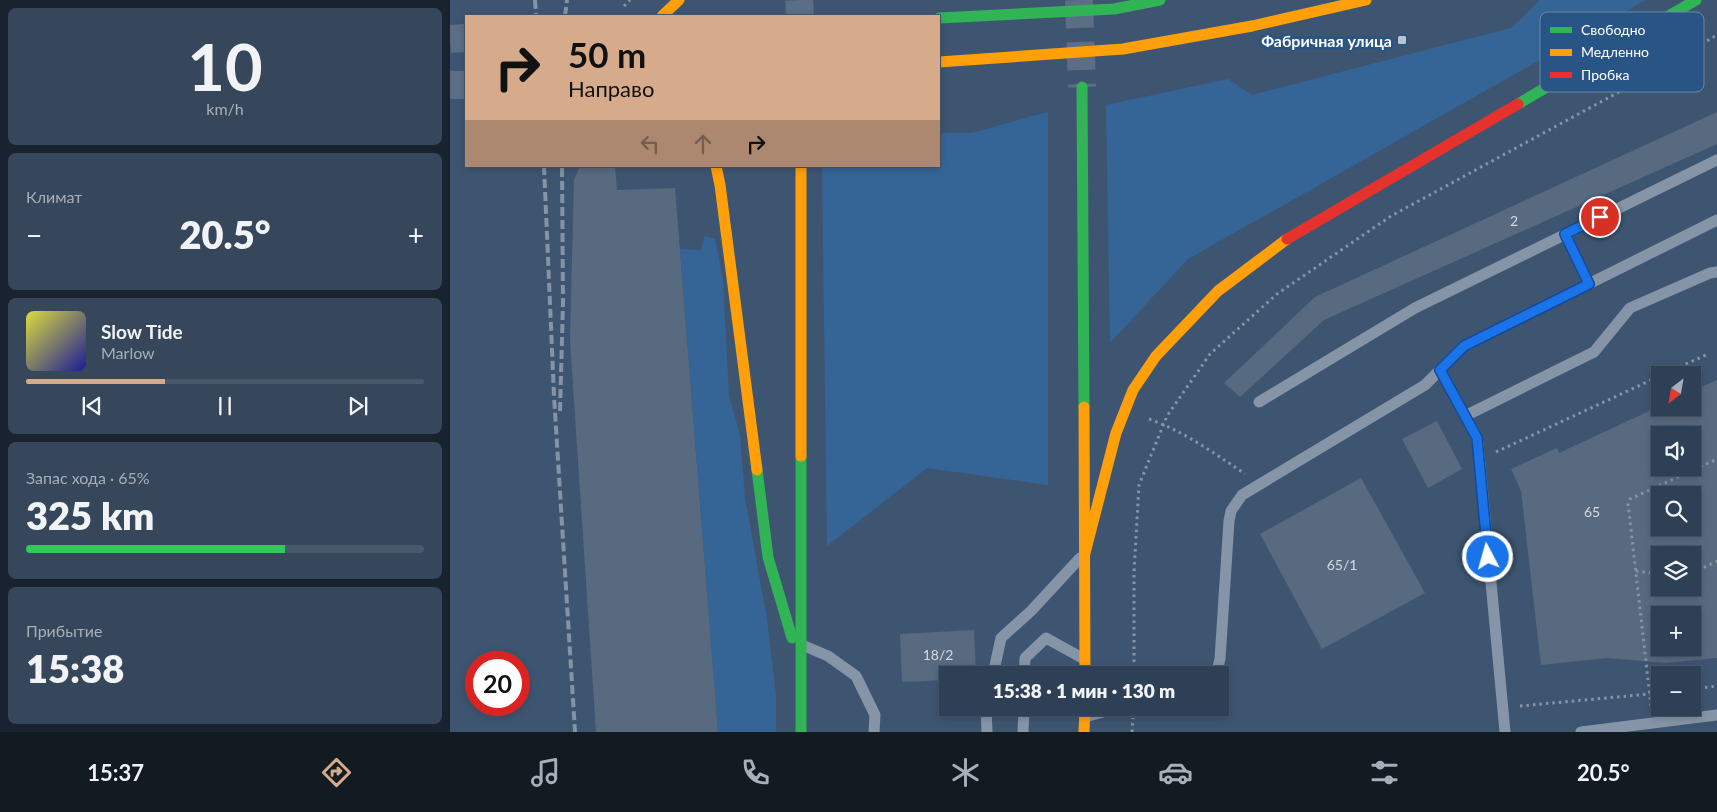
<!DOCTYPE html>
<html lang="ru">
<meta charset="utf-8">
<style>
:root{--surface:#2e4055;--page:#36475b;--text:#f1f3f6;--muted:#a7afb9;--line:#49596c;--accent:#d6ab8b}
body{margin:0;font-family:Lato,sans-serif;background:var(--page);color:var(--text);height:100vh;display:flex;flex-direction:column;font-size:19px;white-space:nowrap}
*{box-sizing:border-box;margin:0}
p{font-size:16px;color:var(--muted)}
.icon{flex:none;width:28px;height:28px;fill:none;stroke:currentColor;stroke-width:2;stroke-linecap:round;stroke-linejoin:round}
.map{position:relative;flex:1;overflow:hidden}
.drawer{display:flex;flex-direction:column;gap:8px;padding:8px;background:#19232f;width:450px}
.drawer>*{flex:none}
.top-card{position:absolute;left:15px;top:15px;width:475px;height:152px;border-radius:0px;box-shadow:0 2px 8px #0003,0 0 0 1px var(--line);background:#d6ab8b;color:#111;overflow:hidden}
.needle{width:32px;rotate:211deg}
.buttons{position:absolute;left:1201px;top:366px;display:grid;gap:10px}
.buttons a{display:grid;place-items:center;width:50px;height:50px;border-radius:0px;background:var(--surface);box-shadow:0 2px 8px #0003,0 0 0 1px var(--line);font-size:25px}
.speed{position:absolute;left:15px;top:651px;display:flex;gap:10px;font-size:25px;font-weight:700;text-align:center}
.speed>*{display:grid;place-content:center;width:65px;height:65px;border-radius:50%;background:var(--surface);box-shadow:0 2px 8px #0003,0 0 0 1px var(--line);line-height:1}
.speed .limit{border:8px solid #d22;background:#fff;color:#111}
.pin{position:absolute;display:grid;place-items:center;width:42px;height:42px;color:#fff;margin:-21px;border:2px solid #fff;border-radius:50%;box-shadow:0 1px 5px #0007}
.me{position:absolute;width:55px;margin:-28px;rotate:354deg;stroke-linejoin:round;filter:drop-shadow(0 0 4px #0008)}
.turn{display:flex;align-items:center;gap:18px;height:105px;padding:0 20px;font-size:22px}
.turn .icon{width:65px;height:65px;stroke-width:2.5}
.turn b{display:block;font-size:35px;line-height:42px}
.lanes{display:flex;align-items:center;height:48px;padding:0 20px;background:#0003;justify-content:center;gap:25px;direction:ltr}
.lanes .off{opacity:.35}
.big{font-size:38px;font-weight:800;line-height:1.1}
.drawer .card{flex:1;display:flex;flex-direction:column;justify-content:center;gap:8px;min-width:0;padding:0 18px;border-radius:8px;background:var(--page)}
.drawer .dial{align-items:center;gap:0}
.dial b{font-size:65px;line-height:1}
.song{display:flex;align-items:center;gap:15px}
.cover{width:60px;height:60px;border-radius:8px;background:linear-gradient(135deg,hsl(60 70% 55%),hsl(240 70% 35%))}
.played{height:5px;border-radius:2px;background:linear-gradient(90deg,var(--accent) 35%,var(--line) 35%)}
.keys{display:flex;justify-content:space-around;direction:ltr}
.heat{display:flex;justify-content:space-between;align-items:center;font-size:28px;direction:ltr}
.charge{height:8px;border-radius:4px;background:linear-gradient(90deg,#34c759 65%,var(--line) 0)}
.trip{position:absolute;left:489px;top:666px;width:290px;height:50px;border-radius:0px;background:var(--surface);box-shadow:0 2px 8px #0003,0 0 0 1px var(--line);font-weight:800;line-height:50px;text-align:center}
.menu{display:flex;height:80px;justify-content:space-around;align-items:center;background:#121a22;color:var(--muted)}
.menu .icon{width:35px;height:35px}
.menu .on{color:var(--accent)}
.menu b{font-size:22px;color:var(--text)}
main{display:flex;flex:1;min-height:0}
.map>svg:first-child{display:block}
.green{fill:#356597}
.building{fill:#576a80;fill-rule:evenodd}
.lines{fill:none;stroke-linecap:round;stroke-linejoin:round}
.primary-tunnel{stroke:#5b6e86;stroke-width:28;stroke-dasharray:28 14;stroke-linecap:butt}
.path{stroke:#8595a7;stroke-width:3;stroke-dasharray:2.5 4;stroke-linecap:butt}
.lane{stroke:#8595a7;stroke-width:11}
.fast{stroke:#30b455;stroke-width:11}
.slow{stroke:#ff9f0a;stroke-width:11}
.jam{stroke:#e5322d;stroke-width:11}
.rail{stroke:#8493a5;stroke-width:4;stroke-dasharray:9 4;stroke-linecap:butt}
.fast-bridge{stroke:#30b455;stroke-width:11}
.slow-bridge{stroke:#ff9f0a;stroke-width:11}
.route-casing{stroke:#114b97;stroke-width:12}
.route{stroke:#1a73e8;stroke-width:9}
.poi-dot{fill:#bbc4cd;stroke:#295486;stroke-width:2}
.labels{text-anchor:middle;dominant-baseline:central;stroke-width:5;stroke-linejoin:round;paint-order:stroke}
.number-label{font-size:14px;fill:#d5dadf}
.poi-label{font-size:16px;font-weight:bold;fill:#fff;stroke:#295486;text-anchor:end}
.key{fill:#295486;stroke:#6987aa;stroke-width:1}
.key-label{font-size:14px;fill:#fff}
</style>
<main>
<section class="drawer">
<div class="card dial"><b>10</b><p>km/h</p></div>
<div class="card"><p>Климат</p>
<div class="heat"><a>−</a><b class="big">20.5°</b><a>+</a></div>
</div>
<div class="card">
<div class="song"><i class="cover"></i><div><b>Slow Tide</b><p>Marlow</p></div></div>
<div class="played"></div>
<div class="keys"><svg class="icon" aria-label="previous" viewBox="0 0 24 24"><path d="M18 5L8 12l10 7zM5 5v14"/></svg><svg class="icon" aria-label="pause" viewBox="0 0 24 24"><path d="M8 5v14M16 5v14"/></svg><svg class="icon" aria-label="next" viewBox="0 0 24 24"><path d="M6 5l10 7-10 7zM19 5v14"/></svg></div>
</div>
<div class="card"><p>Запас хода · 65%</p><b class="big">325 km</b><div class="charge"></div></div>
<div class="card"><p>Прибытие</p><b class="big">15:38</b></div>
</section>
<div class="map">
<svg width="1267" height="732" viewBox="0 0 1267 732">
<rect width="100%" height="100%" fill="#3e5571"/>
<!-- green -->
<g class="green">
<polygon points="1090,0 1196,0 738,259 660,343 656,105 778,79 802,95 1061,28"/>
<polygon points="598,112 598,485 477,468 377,546 372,166 489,166 489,133 522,133"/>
<polygon points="255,236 265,239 273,280 279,396 290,435 295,498 317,619 326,696 326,732 268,732 230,249 251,250"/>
</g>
<!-- building -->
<g class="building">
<polygon points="1267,112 1267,144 874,320 790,397 774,383 865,297"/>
<polygon points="130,166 165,167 167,190 225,188 268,732 146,732 120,340 124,180"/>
<path d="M1267,380V658L1216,663L1157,658L1091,665L1071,491L1061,469L1107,448L1109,453L1210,406V408H1242V391ZM1210,435H1242V468H1210ZM1210,495H1242V528H1210ZM1210,555H1242V588H1210ZM1210,615H1242V648H1210Z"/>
<polygon points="987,421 1012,469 978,488 952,439"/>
<polygon points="911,478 975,593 872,649 810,534"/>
<polygon points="524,630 526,675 498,675 498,680 452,682 450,634"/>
</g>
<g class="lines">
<!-- primary-tunnel -->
<g class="primary-tunnel">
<polyline points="349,0 350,16"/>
<polyline points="629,0 632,87"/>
<polyline points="0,39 16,38"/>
<polyline points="0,85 16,85"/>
</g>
<!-- path -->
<g class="path">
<polyline points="174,6 180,0"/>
<polyline points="1212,375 1258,354"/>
<path d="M699,419C735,432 764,453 795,474"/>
<polyline points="1046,452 1210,376"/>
<polyline points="1186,571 1210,574"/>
<polyline points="1242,573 1267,561"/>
<polyline points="684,675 684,573 689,485 717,416 760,354 827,294 941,216 1167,93 1267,35"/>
<polyline points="1242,689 1267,686"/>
<polyline points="1070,706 1210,693"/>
<polyline points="1201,706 1178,503 1180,499 1267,459"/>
<polyline points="682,732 683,718"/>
</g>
<!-- lane -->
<g class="lane">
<polyline points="1115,234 1139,284"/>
<polyline points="990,370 1025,434 1028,443 1055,732"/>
<polyline points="809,402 965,308 1267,160"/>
<polyline points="1015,416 1144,352 1180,308 1260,273 1267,272"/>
<polyline points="352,645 378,656 406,676 425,715 424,732"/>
<polyline points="543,675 551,638 581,611 630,558"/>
<polyline points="574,675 575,658 596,638 634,659"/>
<polyline points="763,675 768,667 770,659 779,521 781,511 792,495 975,385 1014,346 1267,220"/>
<polyline points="536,708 537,732"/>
<polyline points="635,717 667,708"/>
<polyline points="573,732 574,708"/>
<polyline points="1131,732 1267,715"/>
</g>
<!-- fast -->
<g class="fast">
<polyline points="632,87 634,407"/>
<polyline points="1068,104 1246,0"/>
<polyline points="351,456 351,732"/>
<polyline points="307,470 318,557 342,638"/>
</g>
<!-- slow -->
<g class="slow">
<polyline points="212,16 229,0"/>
<polyline points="802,26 916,0"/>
<polyline points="266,166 270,185 307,470"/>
<polyline points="351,166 351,456"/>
<polyline points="634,407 635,675"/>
<polyline points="635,553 666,433 683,390 706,356 768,291 837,239"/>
<polyline points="634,732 635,708"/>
</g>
<!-- jam -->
<polyline class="jam" points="837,239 1068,104"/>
<!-- rail -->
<g class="rail">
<polyline points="85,0 86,16"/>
<polyline points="115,16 117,0"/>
<polyline points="94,166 104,396 125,732"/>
<polyline points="110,411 113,303 112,166"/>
</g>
<!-- fast-bridge -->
<polyline class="fast-bridge" points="489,18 664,9 710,0"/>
<!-- slow-bridge -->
<polyline class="slow-bridge" points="489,62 673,49 802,26"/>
</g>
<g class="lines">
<defs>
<polyline id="route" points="1038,557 1027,438 990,370 1014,346 1139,284 1115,234 1150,217"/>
</defs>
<!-- route casing -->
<use href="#route" class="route-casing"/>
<!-- route -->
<use href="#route" class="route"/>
</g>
<!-- markers -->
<rect class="poi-dot" x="947" y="35" width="10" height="10" rx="2.5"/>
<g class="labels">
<!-- number labels -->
<g class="number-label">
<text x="1064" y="220">2</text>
<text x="1142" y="511">65</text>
<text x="892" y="564">65/1</text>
<text x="488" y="654">18/2</text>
</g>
<!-- poi labels -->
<g class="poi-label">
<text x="942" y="40">Фабричная улица</text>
</g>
</g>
<!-- legend -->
<rect x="1090" y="12" width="164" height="80" rx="8" class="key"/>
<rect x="1100" y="27" width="22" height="6" fill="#30b455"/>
<rect x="1100" y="49" width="22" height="7" fill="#ff9f0a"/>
<rect x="1100" y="72" width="22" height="6" fill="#e5322d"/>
<g class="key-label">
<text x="1131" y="35">Свободно</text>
<text x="1131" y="57">Медленно</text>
<text x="1131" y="80">Пробка</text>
</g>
</svg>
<div class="buttons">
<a><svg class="needle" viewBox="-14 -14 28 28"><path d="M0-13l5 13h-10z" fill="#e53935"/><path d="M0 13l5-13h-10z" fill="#a7afb9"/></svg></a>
<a><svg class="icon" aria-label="sound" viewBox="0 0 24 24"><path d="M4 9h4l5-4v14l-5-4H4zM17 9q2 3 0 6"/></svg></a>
<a><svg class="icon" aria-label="search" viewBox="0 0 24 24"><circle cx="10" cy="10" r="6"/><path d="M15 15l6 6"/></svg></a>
<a><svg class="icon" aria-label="layers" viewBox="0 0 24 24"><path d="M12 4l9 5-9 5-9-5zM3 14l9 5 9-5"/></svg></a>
<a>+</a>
<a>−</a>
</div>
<div class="speed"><div class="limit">20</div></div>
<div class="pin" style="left:1150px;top:217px;background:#d93025"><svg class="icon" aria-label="arrive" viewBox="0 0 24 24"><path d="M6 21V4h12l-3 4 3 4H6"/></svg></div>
<svg class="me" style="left:1038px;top:557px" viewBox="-20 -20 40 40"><circle r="17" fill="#1a73e8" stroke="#fff" stroke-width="3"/><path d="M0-11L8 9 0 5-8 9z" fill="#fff"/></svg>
<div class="trip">15:38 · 1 мин · 130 m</div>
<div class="top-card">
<div class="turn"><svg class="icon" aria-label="right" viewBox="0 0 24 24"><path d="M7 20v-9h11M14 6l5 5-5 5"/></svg><div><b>50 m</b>Направо</div></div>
<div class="lanes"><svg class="icon off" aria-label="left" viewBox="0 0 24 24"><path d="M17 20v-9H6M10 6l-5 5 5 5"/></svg><svg class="icon off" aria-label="ahead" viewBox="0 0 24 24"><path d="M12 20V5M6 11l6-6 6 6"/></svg><svg class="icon" aria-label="right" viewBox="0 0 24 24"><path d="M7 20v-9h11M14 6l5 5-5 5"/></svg></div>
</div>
</div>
</main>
<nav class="menu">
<b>15:37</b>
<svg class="icon on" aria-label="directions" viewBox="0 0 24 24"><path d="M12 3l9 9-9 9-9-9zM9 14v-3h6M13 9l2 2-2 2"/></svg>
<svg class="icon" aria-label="music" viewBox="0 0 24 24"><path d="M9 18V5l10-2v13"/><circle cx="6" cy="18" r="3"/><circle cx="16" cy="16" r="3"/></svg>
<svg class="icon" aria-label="phone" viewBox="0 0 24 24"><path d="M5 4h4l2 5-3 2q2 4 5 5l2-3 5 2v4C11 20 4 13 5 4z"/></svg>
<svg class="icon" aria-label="climate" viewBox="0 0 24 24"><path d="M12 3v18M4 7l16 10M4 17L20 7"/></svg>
<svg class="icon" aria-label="car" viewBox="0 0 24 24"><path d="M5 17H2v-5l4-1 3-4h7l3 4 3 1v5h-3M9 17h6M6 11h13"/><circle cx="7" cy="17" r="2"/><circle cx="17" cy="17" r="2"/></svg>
<svg class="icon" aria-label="filters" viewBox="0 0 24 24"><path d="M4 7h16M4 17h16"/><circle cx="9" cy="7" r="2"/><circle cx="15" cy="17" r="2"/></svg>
<b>20.5°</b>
</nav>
